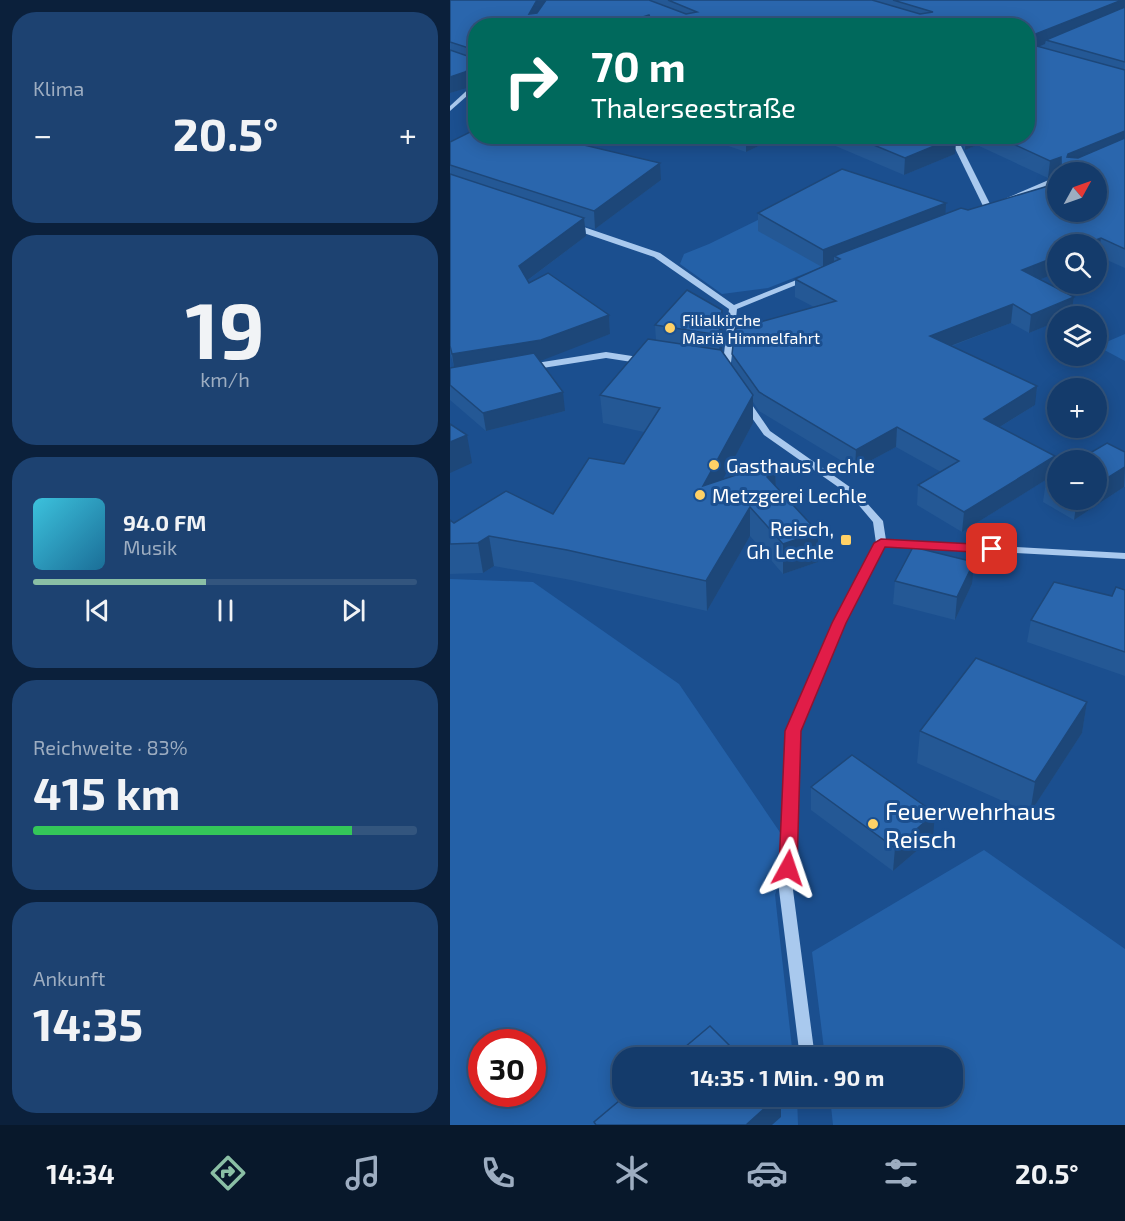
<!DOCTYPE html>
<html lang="de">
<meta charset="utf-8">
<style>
:root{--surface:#143b6b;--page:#1d4271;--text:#f1f3f6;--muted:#9dadc1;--line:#33557e;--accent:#8abfa5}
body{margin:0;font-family:"Exo 2",sans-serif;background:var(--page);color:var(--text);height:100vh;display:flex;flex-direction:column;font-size:22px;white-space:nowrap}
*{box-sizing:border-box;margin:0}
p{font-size:20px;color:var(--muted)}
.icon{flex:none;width:33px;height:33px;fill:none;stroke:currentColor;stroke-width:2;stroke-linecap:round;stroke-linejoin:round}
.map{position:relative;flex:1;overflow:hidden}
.panel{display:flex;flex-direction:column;gap:12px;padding:12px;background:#0b203b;width:450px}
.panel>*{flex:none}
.guide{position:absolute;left:18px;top:18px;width:567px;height:126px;border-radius:24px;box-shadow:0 3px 15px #0003,0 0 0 2px var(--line);background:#00695c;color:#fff;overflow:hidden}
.needle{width:39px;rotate:50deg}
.buttons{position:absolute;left:597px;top:162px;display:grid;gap:12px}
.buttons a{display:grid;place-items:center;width:60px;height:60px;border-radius:50%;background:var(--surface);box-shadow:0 3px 15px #0003,0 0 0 2px var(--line);font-size:30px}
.speed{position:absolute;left:18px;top:1029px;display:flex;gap:12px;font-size:30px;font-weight:700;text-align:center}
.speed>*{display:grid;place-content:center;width:78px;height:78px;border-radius:50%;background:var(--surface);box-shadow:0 3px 15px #0003,0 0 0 2px var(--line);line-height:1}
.speed .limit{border:9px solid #d22;background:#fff;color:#111}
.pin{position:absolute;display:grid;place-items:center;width:51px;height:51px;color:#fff;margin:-26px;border-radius:12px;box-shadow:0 3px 9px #0006}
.me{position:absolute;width:66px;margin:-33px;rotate:5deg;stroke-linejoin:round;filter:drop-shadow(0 0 4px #0008)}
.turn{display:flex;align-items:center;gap:21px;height:126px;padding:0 24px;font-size:27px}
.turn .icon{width:78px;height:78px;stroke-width:2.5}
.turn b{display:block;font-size:42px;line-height:51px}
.big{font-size:45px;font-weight:700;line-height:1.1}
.panel .tile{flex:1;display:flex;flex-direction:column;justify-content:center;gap:9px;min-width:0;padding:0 21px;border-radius:24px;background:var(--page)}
.panel .dial{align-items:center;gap:0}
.dial b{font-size:78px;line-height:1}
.song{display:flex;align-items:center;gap:18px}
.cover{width:72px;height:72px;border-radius:9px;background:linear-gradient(135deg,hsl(190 70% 55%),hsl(200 70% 35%))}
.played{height:6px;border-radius:3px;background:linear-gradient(90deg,var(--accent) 45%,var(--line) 45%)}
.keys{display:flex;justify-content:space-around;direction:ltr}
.heat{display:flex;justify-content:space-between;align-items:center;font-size:33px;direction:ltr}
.charge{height:9px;border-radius:4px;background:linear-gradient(90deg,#34c759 83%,var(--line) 0)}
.trip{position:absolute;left:162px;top:1047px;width:351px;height:60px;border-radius:24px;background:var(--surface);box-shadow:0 3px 15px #0003,0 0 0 2px var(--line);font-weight:700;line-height:60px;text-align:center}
.tab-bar{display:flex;height:96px;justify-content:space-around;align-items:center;background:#08182b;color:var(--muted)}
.tab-bar .icon{width:42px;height:42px}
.tab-bar .on{color:var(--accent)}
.tab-bar b{font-size:27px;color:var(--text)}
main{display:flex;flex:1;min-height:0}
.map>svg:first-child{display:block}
.green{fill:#2461a8;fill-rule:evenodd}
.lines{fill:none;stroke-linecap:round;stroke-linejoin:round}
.minor{fill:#a9c9ee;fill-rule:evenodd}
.wall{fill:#245895}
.shaded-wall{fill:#1d4779}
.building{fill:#2a66ad;stroke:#1d4779;stroke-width:1.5}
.route{fill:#e11d48;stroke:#92132f;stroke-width:1.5}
.poi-dot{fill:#ffd166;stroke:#1b4f8f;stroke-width:2}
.labels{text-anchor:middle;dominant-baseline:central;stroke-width:6;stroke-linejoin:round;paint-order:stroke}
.far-poi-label{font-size:16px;fill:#fff;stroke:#1b4f8f;text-anchor:start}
.poi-label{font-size:20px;fill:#fff;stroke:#1b4f8f;text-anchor:start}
.near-poi-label{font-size:24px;fill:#fff;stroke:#1b4f8f;text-anchor:start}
</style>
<main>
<section class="panel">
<div class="tile"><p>Klima</p>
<div class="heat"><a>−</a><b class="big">20.5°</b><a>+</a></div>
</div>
<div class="tile dial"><b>19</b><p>km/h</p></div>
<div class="tile">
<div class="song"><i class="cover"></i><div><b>94.0 FM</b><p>Musik</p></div></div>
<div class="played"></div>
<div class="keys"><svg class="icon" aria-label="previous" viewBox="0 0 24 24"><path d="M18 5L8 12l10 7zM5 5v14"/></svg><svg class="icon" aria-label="pause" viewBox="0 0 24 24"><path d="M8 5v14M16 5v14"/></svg><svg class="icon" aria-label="next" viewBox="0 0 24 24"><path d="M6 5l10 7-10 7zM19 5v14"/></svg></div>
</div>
<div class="tile"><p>Reichweite · 83%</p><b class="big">415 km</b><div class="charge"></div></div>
<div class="tile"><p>Ankunft</p><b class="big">14:35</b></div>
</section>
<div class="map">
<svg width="675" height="1125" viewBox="0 0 675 1125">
<rect width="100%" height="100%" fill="#1b4f8f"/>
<!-- green -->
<g class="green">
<polygon points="316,216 407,253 318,288 272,294 230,264 234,254 259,244"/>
<polygon points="675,334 675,361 647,346"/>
<path d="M0,579L83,582L229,684L340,847L325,895L343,1057L172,1058V1096L347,1097L348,1125H0ZM32,1042H82V1094H32Z"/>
<polygon points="534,850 675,949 675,1125 383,1125 380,1097 502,1096 502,1058 375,1057 362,952"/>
</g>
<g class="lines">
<!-- minor -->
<g class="minor">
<polygon points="26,82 26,88 0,111 0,106"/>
<polygon points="499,136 506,136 542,208 541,210 534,208"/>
<polygon points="608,176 608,181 559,202 552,200"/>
<polygon points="119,224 125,224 210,253 284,305 354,277 357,277 361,279 287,309 280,372 276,375 272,372 279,309 204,257 119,228"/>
<polygon points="156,352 195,358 199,361 195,364 156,358 80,370 76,367 80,364"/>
<polygon points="295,398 298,399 320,431 407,492 433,521 436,540 675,553 675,559 434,546 395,623 349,731 347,847 343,890 365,1058 350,1058 329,890 333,847 337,731 383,623 426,543 423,522 401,496 314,435 290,401"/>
</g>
</g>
<!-- wall -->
<g class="wall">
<polygon points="0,0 675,0 675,268 648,256 608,244 608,272 591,279 624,297 621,315 579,333 561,323 502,346 585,405 550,427 602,476 512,532 467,505 468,485 491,472 446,447 405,469 309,411 303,402 303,423 273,479 325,462 326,487 368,562 333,574 300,536 257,611 121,580 44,566 33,573 0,574 0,520 4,523 103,514 174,464 194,432 153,423 150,395 206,340 205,325 272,310 273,342 272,351 282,366 282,354 364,307 345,297 345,279 372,267 308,231 308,213 496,213 518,210 646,172 608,172 608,174 598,178 527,145 515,150 508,136 578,136 578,26 26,26 26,80 17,88 0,93"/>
<polygon points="249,136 330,136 296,152"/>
<polygon points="362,136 506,136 506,137 505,154 454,175"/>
<polygon points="0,142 211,180 145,229 135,226 136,236 78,280 79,283 159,315 160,334 89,360 115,411 36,431 0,400 0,368 4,367 0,352"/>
<polygon points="675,452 675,487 674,487 624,520 593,502 596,481 608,473 608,500 646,500"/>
<polygon points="445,581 522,584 505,620 443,604"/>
<polygon points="675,590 675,676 577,642 581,620 662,596"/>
<polygon points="637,702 632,733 580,813 467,763 470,731"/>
<polygon points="361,787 483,837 443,871 361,810"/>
</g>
<!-- shaded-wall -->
<g class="shaded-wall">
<polygon points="87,0 97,0 82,26 79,14"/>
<polygon points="672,0 675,0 675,12 596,40 595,44 578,51 578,37"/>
<polygon points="199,15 199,26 165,26"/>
<polygon points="24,65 26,80 17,88 0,93 0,77"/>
<polygon points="675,131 675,146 616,168 618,154"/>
<polygon points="296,136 330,136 296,152"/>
<polygon points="516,136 528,136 527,145 515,150"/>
<polygon points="506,137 505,154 454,175 455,158"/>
<polygon points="611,157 609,172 608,172 608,174 598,178 600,161"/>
<polygon points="210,163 211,180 145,229 144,211"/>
<polygon points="496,203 495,220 384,256 384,264 373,268 373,250"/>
<polygon points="134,218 136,236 71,285 69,266"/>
<polygon points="651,238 648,256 646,256 646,244 635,244"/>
<polygon points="608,256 608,272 570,288 572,270"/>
<polygon points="624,297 621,315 618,316 608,316 608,321 579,333 581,315"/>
<polygon points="563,304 561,323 479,354 480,336"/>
<polygon points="272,310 273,342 270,367 269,335"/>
<polygon points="159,315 160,334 93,360 5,374 2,354"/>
<polygon points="587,386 585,405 532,438 534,419"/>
<polygon points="113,392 115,411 36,431 33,413"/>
<polygon points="303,395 303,423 254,515 253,486"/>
<polygon points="447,427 446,447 405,469 406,450"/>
<polygon points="17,435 22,463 0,473 0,442"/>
<polygon points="605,456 602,476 512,532 514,512"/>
<polygon points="325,462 326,492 317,477"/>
<polygon points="675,467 674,487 624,520 627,500 646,500 646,485"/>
<polygon points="300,507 300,536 257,611 256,581"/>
<polygon points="368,532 368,562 333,574 333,544"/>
<polygon points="39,536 44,566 33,573 28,543"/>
<polygon points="524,562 522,584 505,620 507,597"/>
<polygon points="637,702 632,733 580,813 585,782"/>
<polygon points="485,813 483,837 443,871 445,848"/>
<polygon points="328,1096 331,1096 331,1117 322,1125 296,1125"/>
</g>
<!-- building -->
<g class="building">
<polygon points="0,0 87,0 79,14 87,13 96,0 199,0 236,14 247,12 218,0 422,0 470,14 483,12 443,0 672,0 578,37 578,26 203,26 199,15 165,26 26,26 26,53 25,50 0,42"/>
<polygon points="675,7 675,62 596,40"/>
<polygon points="578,38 579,44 675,70 675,131 618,154 617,157 628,158 675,138 675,249 651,238 635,244 608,244 608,256 572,270 624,297 581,315 563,304 480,336 587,386 534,419 605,456 514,512 468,485 509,461 447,427 406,450 309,392 282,354 285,329 386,301 345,279 390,259 384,256 511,208 518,210 608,183 608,212 646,212 646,172 625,172 611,166 611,157 600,161 546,136 578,136"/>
<polygon points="0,50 23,58 26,57 26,68 24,65 15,72 0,77"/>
<polygon points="26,129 26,136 96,136 210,163 144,211 0,165 0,142"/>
<polygon points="402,136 506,136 506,137 455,158"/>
<polygon points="392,169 496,203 373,250 308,213"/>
<polygon points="0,174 134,218 69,266 79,283 98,273 159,315 91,340 2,354 0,346"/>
<polygon points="237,290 272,310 269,335 205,325"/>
<polygon points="198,339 271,350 303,395 253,486 325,462 317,477 368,532 333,544 300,507 256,581 117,550 39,536 28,543 0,544 0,520 4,523 56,491 103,514 139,458 174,464 210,408 150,395"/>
<polygon points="84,353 113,392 33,413 0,385 0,368"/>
<polygon points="0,424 17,435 0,442"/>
<polygon points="657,443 675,452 675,467 646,485 646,460 628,460"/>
<polygon points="608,473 608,487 596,481"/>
<polygon points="463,547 524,562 507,597 445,581"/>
<polygon points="604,582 662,596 666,587 675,590 675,652 581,620"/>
<polygon points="526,658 637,702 585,782 470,731"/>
<polygon points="402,755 485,813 445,848 361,787"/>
<polygon points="260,1026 292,1058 222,1058"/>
<polygon points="175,1096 328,1096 296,1125 146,1125 144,1122"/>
</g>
<!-- route -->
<polygon class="route" points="431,539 542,545 549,549 542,553 435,547 396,623 351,731 347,868 344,873 332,873 329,868 335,731 382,623 424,543"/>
<!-- markers -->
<g class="poi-dot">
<circle cx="220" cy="328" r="6"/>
<circle cx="264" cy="465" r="6"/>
<circle cx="250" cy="495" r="6"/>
<rect x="390" y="534" width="12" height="12" rx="3"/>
<circle cx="423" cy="824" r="6"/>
</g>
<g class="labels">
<!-- far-poi labels -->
<g class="far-poi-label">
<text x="232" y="319">Filialkirche<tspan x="232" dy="18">Mariä Himmelfahrt</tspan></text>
</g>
<!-- poi labels -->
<g class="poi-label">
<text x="276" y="465">Gasthaus Lechle</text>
<text x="262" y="495">Metzgerei Lechle</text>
<text x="384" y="528" text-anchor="end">Reisch,<tspan x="384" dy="23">Gh Lechle</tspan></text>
</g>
<!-- near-poi labels -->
<g class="near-poi-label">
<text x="435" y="810">Feuerwehrhaus<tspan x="435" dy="28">Reisch</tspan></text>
</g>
</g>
</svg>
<div class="buttons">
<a><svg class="needle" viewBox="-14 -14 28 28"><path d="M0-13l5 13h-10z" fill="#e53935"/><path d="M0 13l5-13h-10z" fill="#9dadc1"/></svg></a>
<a><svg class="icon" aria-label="search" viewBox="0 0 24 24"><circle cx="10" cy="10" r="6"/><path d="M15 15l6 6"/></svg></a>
<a><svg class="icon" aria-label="layers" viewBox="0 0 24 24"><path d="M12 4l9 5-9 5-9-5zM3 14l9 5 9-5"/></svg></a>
<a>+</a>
<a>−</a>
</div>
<div class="speed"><div class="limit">30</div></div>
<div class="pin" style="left:542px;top:549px;background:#d93025"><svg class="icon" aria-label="arrive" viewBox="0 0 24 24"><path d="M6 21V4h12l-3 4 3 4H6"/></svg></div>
<svg class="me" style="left:338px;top:868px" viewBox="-20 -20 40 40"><path d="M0-17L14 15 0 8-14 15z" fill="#e11d48" stroke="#fff" stroke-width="4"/></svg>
<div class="trip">14:35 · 1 Min. · 90 m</div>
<div class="guide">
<div class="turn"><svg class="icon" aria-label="right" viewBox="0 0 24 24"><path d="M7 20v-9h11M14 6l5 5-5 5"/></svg><div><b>70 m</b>Thalerseestraße</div></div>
</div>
</div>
</main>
<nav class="tab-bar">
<b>14:34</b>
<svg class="icon on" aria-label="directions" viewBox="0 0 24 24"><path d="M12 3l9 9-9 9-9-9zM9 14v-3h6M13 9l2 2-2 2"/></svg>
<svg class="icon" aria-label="music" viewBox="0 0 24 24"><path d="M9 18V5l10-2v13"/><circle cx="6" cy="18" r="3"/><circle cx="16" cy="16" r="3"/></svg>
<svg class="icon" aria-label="phone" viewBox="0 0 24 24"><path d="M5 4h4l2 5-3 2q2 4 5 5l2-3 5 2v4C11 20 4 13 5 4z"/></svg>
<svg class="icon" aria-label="climate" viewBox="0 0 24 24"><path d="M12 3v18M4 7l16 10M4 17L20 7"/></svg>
<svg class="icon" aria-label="car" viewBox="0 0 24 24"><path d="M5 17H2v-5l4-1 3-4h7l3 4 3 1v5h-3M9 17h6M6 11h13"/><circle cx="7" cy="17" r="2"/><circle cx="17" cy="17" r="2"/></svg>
<svg class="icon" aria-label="filters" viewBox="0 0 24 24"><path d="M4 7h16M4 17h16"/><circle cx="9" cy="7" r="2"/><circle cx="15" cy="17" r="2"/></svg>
<b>20.5°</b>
</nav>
